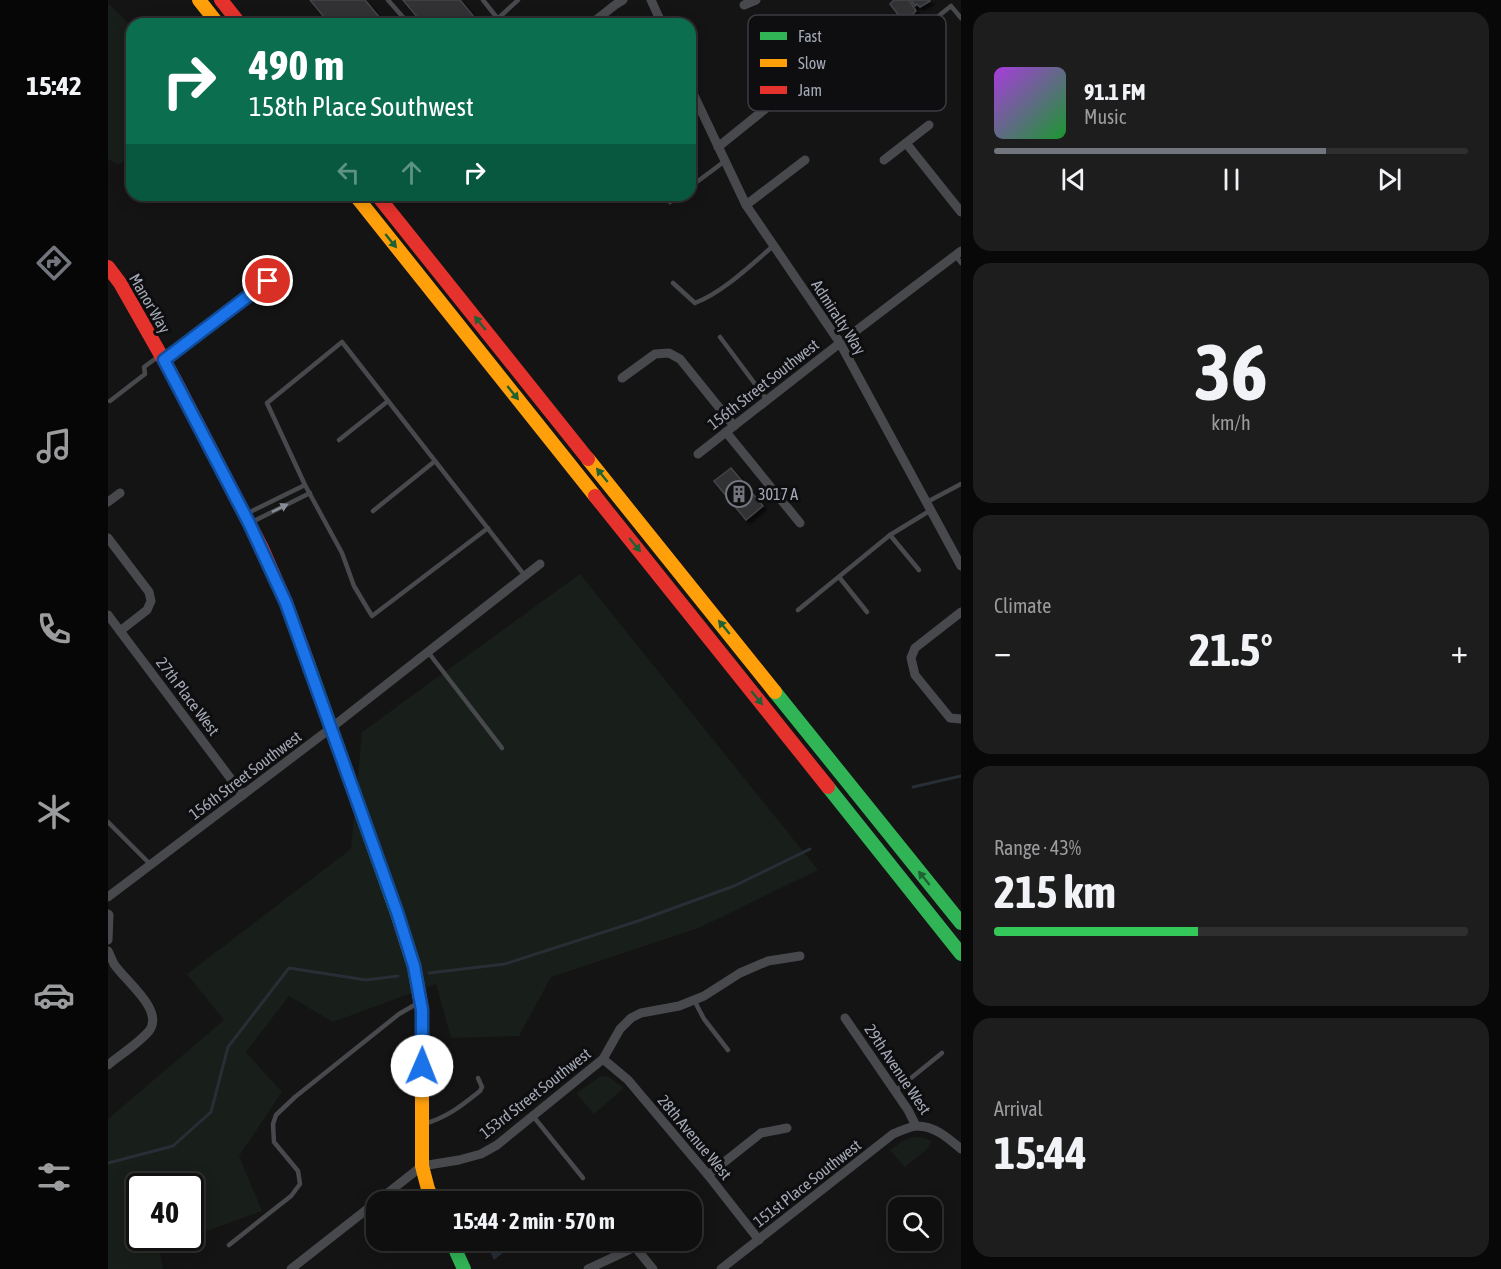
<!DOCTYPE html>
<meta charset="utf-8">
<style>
:root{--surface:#0f0f0f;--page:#1d1d1d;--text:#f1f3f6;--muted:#9b9c9e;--line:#2f2f2f;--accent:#72757d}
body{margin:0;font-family:"Asap Condensed",sans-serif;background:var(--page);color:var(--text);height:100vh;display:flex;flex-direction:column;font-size:22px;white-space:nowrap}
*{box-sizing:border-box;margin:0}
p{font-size:20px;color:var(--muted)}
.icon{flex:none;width:33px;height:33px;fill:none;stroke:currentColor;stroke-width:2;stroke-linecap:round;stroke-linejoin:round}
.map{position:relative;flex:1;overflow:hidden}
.details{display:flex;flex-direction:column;gap:12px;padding:12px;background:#080808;width:540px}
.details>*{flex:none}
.banner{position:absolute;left:18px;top:18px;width:570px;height:183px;border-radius:18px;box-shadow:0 3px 15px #0003,0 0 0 2px var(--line);background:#0b6e4f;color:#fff;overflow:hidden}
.fabs{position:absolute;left:780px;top:1197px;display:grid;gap:12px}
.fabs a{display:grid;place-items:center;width:54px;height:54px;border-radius:12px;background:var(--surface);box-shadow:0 3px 15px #0003,0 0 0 2px var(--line);font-size:30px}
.speed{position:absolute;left:18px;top:1173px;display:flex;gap:12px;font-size:30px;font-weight:700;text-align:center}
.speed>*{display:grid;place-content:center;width:78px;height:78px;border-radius:50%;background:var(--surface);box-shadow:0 3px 15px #0003,0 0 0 2px var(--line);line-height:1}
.speed .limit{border:3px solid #111;border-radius:9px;background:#fff;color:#111}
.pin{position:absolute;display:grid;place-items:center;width:51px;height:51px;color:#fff;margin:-26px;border:3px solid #fff;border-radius:50%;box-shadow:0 2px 6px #0007}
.me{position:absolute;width:66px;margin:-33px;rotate:1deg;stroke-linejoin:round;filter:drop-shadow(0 0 4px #0008)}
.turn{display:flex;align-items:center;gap:21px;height:126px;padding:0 24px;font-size:27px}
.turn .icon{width:78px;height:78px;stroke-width:2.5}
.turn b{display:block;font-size:42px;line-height:51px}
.lanes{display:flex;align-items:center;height:57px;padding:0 24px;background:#0003;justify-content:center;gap:30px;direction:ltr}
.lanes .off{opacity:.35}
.big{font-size:45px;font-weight:700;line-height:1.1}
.details .widget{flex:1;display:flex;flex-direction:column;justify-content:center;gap:9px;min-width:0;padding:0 21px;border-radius:18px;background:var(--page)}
.details .dial{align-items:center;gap:0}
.dial b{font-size:78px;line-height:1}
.song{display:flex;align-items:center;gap:18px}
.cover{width:72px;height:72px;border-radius:9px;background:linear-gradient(135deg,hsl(280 70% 55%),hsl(130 70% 35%))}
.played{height:6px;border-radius:3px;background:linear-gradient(90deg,var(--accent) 70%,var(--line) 70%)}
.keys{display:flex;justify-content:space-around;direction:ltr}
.heat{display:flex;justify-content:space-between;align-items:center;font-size:33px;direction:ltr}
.charge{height:9px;border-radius:4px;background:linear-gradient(90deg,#34c759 43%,var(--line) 0)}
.trip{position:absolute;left:258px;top:1191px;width:336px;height:60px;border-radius:18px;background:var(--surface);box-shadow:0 3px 15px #0003,0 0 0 2px var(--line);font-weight:700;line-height:60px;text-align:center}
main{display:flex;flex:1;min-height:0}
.menu{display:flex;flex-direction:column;width:108px;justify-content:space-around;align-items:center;background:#060606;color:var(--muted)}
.menu .icon{width:42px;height:42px}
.menu .active{color:var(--accent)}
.menu b{font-size:27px;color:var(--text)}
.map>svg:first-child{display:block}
.green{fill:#181e19}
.water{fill:#272e36}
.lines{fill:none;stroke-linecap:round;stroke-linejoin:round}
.stream{stroke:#272e36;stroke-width:3}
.building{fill:#313234;stroke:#424448;stroke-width:1.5;filter:url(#shadow)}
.lane{stroke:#48494d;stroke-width:4.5}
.street{stroke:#48494d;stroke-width:9}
.fast{stroke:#30b455;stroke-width:14}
.slow{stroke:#ff9f0a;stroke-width:14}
.jam{stroke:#e5322d;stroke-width:14}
.oneway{fill:#1f6132}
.oneway2{fill:#888c96}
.route-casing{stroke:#114b97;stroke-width:15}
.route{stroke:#1a73e8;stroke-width:10}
.labels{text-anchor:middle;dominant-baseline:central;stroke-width:6;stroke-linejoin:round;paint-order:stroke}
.street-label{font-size:16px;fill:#a4a9b6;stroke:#0e0e10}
.poi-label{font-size:16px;fill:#a4a9b6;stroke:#0e0e10;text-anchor:start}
.key{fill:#0e0e10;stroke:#3b3c42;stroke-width:1.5}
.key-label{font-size:16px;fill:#a4a9b6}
</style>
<main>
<nav class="menu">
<b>15:42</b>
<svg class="icon active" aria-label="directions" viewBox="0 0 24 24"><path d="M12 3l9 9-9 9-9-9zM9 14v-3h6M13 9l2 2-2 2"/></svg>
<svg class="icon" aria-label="music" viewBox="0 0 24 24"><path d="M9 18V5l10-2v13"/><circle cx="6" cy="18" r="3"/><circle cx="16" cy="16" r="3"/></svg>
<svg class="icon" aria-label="phone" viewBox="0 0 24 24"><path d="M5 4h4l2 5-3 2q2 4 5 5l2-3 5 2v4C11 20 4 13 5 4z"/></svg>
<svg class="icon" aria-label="climate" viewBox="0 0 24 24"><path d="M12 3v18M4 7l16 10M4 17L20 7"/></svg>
<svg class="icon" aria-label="car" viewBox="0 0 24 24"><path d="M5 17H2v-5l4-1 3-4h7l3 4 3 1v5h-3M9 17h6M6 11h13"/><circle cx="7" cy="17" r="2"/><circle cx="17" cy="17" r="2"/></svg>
<svg class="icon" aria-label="filters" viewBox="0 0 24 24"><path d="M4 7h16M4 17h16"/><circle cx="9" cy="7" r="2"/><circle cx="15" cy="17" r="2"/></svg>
</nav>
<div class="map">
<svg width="853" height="1269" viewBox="0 0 853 1269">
<defs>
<filter id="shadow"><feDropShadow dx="3.5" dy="3.5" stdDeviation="1.5" flood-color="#0009"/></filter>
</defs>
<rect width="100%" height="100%" fill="#141414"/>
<!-- green -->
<g class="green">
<polygon points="0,3 24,27 24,154 10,165 0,159"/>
<polygon points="472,574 710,870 593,927 443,977 411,1036 343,1038 328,984 225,1022 181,996 138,1052 174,1092 131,1156 154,1211 82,1237 82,1186 32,1186 32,1238 82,1238 51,1249 55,1269 0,1269 0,1119 116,1020 79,974 243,849 254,732"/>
<polygon points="493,1076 501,1077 516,1088 486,1114 468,1093"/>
<polygon points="806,1137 816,1138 824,1141 818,1150 797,1167 782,1150 796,1140"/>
</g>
<!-- water -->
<polygon class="water" points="377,1241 410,1241 386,1260"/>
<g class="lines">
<!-- stream -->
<g class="stream">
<polyline points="805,787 853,776"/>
<polyline points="321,973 397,964 530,921 626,886 702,849"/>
<polyline points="0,1163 65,1146 103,1112 120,1047 181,968 258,980 290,976"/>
</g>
</g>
<!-- building -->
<g class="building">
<polygon points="202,0 257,0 277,24 222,24"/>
<polygon points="295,0 352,0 367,18 359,24 315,24"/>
<polygon points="786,0 801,0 808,11 799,20 795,15 792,17 782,4"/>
<polygon points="803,0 822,0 822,1 812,7 809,4 807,6"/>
<polygon points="623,468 655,506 638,520 606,481"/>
</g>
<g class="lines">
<!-- lane -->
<g class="lane">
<polyline points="280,0 301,24"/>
<polyline points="375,0 390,19"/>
<polyline points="384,24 410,0"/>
<polyline points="725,65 742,87 843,6 853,18"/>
<polyline points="582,187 617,161"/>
<polyline points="562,202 571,195"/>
<polyline points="847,255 853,263"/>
<path d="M565,283L587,303C615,292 642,266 665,246"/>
<polyline points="612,337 659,400"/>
<polyline points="2,401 37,374 36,367 51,356"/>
<polyline points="231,440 280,401"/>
<polyline points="819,502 853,484"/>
<polyline points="265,511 327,461"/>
<polyline points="138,514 197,485"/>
<polyline points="144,522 202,493"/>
<polyline points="380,528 264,616 246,586 234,553 197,485 159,403 234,342 417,576"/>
<polyline points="782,535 811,570"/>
<polyline points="731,577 759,612"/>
<polyline points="690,610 782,535 823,510"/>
<polyline points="320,652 394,748"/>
<polyline points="0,822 43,865"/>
<polyline points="586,1000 596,1019 620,1050"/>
<polyline points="787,1091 834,1053"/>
<polyline points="425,1116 475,1178"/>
<path d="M316,1124C340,1117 353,1106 372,1091L374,1087L370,1078"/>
<polyline points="121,1245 183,1196 192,1184 190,1171 166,1142 165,1124 168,1115 187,1097 291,1014 310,1003"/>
</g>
<!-- street -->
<g class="street">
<polyline points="543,0 554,24"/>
<polyline points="636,5 648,0"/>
<polyline points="483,24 507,5 515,0"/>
<polyline points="582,87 638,205 732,343 853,566"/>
<polyline points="798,143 853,212"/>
<polyline points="610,147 672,97"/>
<polyline points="776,160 821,125"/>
<polyline points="638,205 697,160"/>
<polyline points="56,360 160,281"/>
<polyline points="514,378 547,354 561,353 572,359 626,426"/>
<polyline points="618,432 692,523"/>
<polyline points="590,454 732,343 853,251"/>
<polyline points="0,502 12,493"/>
<polyline points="0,538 41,592 43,601 39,610 12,631"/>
<polyline points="853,612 807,648 803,658 807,675 842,718 853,719"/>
<polyline points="0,615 135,795"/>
<polyline points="0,897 223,728 432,564"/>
<polyline points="0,914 1,915 0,940"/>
<path d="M0,951C2,955 4,960 6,964C17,981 57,1010 41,1031C31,1043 12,1055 0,1065"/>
<polyline points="737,1018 800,1110 808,1126"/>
<polyline points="495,1059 520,1080 600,1175 651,1240"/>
<polyline points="600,1175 653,1133 679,1128"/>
<polyline points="183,1269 314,1166 351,1160 373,1154 389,1145 495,1059 512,1029 523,1018 533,1013 571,1006 596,996 632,973 660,961 692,956"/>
<polyline points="480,1269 527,1247 545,1269"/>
<path d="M613,1269L785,1134C793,1131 802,1126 809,1126C827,1126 840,1138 853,1149"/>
</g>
<!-- fast -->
<g class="fast">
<polyline points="200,663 291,919"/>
<polyline points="667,692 853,923"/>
<polyline points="720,787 853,954"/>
<polyline points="343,1240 356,1269"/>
</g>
<!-- slow -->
<g class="slow">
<polyline points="91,0 110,24"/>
<polyline points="247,195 487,496"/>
<polyline points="480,459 667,692"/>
<polyline points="291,919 306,966 314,1010 314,1166 320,1189 326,1202"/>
</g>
<!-- jam -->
<g class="jam">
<polyline points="113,0 132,24"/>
<polyline points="269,195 480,459"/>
<polyline points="0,267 12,283 67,380 154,548 178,603 200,663"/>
<polyline points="487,496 720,787"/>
</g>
</g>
<!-- one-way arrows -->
<defs><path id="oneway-solid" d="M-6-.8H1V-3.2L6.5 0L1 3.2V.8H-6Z" transform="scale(1.5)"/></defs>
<g class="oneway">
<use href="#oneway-solid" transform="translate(283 241) rotate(51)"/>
<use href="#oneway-solid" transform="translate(372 323) rotate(-129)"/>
<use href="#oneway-solid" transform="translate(405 393) rotate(51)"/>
<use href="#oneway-solid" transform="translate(494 475) rotate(-129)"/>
<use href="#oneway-solid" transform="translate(527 545) rotate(51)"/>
<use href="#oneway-solid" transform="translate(616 627) rotate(-129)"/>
<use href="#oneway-solid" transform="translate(649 698) rotate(51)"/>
<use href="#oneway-solid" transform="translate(816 878) rotate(-129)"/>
</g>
<use class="oneway2" href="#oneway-solid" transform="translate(172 508) rotate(-26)"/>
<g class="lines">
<defs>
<polyline id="route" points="160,281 56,360 141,523 178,603 289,912 306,966 314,1010 314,1066"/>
</defs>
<!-- route casing -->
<use href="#route" class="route-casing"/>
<!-- route -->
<use href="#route" class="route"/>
</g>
<!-- icons -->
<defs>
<symbol id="building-ring" viewBox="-11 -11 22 22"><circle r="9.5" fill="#0e0e10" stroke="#72757d" stroke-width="1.5"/><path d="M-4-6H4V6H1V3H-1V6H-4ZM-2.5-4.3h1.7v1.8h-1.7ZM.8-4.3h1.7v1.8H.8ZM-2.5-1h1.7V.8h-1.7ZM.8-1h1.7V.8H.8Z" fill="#72757d"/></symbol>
</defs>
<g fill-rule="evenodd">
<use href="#building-ring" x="616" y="479" width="30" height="30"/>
</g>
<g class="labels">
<!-- street labels -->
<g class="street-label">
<text transform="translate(42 303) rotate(60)">Manor Way</text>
<text transform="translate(731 317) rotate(57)">Admiralty Way</text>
<text transform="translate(655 384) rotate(-38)">156th Street Southwest</text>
<text transform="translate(80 696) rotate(53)">27th Place West</text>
<text transform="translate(137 775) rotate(-37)">156th Street Southwest</text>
<text transform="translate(790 1069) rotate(56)">29th Avenue West</text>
<text transform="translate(427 1093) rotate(-38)">153rd Street Southwest</text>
<text transform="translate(587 1137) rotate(50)">28th Avenue West</text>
<text transform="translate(699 1183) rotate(-38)">151st Place Southwest</text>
</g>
<!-- poi labels -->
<g class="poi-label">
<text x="650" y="494">3017 A</text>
</g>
</g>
<!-- legend -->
<rect x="640" y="15" width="198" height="96" rx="9" class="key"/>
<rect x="652" y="32" width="27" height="8" fill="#30b455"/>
<rect x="652" y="59" width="27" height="8" fill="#ff9f0a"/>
<rect x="652" y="86" width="27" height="8" fill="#e5322d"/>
<g class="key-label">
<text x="690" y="42">Fast</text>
<text x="690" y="69">Slow</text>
<text x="690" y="96">Jam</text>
</g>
</svg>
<div class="fabs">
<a><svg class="icon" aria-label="search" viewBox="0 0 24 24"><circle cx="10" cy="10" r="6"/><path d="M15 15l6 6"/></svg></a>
</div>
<div class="speed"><div class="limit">40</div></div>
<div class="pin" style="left:160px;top:281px;background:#d93025"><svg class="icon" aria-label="arrive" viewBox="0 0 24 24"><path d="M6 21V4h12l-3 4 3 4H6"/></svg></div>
<svg class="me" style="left:314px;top:1066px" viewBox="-20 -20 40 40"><circle r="19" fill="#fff"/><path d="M0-13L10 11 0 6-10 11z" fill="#1a73e8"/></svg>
<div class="trip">15:44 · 2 min · 570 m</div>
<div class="banner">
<div class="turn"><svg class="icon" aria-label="right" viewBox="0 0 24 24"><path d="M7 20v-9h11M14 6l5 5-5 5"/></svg><div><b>490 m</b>158th Place Southwest</div></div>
<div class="lanes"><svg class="icon off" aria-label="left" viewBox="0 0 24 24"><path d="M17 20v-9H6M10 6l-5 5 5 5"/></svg><svg class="icon off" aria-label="ahead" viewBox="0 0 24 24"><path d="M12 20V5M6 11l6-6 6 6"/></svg><svg class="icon" aria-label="right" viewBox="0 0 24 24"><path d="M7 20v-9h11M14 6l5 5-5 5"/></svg></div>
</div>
</div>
<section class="details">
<div class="widget">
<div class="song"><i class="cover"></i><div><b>91.1 FM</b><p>Music</p></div></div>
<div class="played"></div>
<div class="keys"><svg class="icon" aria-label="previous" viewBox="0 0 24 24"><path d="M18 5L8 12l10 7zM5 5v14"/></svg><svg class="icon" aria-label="pause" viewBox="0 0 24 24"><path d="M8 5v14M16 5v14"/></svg><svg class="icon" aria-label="next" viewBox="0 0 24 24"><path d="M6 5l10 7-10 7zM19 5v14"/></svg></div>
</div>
<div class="widget dial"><b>36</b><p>km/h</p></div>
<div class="widget"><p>Climate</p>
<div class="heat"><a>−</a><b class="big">21.5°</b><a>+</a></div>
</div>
<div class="widget"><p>Range · 43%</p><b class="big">215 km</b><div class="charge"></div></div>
<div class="widget"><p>Arrival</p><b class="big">15:44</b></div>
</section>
</main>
